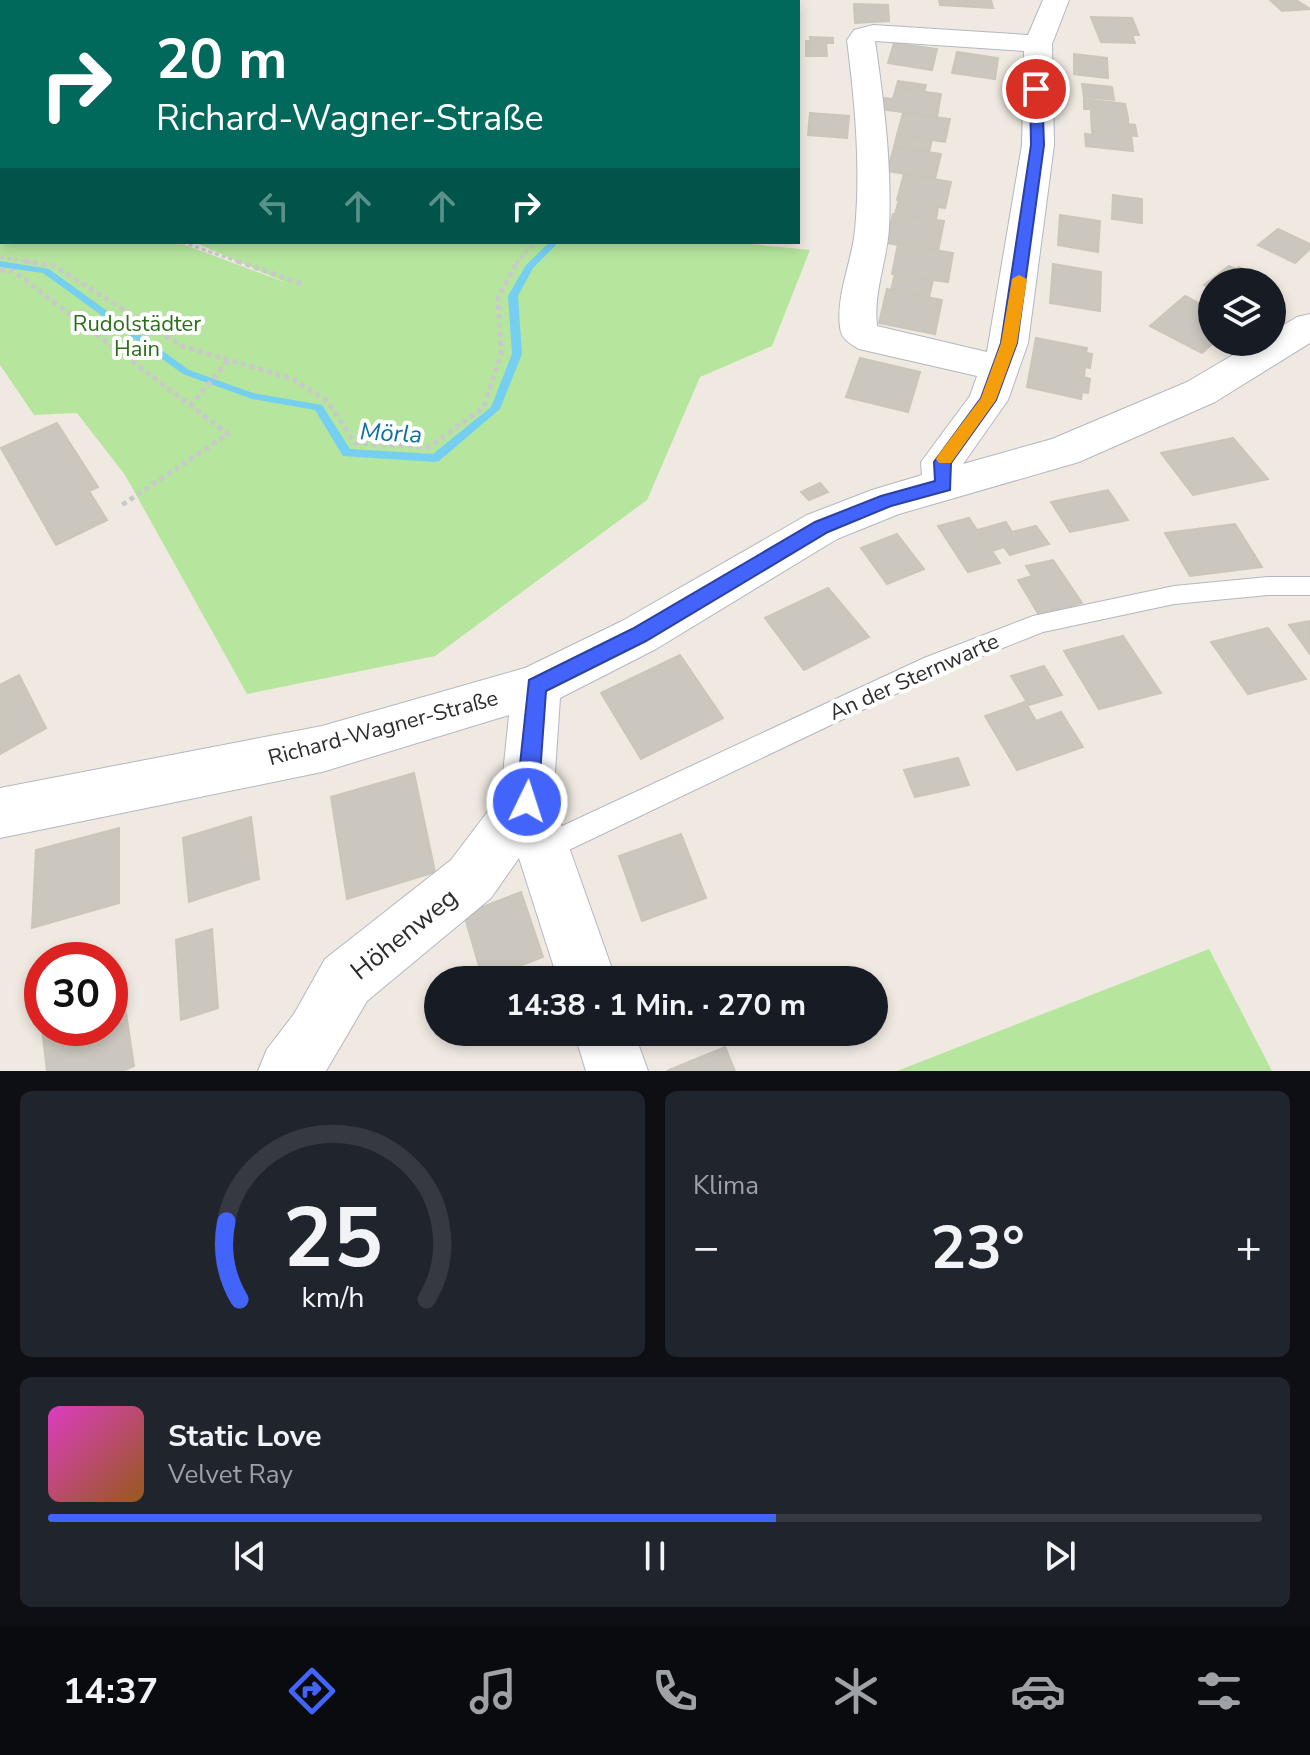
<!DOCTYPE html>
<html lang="de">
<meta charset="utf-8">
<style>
:root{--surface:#171b24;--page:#20242c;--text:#f1f3f6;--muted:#9ea1a6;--line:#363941;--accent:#4264fb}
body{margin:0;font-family:"Nunito Sans",sans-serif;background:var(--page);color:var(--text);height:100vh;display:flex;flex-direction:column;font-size:30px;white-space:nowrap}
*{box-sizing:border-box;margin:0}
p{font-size:26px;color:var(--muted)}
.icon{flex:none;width:44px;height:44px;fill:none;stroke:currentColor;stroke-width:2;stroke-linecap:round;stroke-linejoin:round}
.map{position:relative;height:1071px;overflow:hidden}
.drawer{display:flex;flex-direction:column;gap:20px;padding:20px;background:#0d0f14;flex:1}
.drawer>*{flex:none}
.top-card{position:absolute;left:0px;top:0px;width:800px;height:244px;box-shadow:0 4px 12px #0003;background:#00695c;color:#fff;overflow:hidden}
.tools{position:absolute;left:1198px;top:268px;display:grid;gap:16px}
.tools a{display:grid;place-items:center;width:88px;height:88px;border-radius:50%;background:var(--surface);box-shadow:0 4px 12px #0003;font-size:40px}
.speed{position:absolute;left:24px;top:942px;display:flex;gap:16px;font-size:40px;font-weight:700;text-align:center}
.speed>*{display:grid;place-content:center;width:104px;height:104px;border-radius:50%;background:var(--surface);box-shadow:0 4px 12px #0003;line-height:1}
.speed .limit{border:12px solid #d22;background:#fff;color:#111}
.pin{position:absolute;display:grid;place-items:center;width:68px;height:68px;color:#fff;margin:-34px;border:4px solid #fff;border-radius:50%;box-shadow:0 2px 8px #0007}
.me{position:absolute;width:88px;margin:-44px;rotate:4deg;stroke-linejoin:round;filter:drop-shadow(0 0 6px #0008)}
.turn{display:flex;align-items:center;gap:28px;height:168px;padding:0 24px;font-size:36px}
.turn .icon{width:104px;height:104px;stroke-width:2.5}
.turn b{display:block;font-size:56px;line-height:68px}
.lanes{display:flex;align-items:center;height:76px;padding:0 24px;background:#0003;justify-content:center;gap:40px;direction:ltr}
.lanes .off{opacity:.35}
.big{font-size:60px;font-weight:700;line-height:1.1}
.drawer .card{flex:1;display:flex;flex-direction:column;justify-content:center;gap:12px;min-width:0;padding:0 28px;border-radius:12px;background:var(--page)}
.drawer .dial{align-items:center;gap:0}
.dial svg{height:208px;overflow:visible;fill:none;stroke:var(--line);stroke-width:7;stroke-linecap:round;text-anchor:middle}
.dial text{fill:var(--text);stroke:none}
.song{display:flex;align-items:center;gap:24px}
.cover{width:96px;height:96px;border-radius:12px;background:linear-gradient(135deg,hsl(310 70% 55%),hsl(30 70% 35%))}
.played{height:8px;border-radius:4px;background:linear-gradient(90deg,var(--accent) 60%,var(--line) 60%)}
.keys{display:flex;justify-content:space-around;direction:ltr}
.heat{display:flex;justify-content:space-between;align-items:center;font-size:44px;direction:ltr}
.drawer .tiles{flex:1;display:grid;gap:20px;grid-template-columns:1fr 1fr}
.card:last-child{grid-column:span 2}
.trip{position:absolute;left:424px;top:966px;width:464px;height:80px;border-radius:40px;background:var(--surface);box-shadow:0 4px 12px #0003;font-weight:700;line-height:80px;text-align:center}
.tab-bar{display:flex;height:128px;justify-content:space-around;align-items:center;background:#090b0e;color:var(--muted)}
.tab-bar .icon{width:56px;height:56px}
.tab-bar .current{color:var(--accent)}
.tab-bar b{font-size:36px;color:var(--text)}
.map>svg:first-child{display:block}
.green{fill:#b6e59e}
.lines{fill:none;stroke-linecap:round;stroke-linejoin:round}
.stream{fill:#75cff0;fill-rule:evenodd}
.building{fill:#cbc7bf;stroke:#cbc5ba;stroke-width:2}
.service-casing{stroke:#b4b7c1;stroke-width:2}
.minor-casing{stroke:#b4b7c1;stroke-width:2}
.path-far1{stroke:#c9c9c9;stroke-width:3;stroke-dasharray:4 3;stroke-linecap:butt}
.path{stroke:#c9c9c9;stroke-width:5;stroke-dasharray:5 4;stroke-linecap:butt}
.service{fill:#fff;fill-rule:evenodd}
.minor{fill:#fff;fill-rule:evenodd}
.route{fill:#4264fb;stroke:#2b41a3;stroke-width:2}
.slow{fill:#f59e0b}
.labels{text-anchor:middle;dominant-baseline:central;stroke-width:8;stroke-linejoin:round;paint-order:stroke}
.park-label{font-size:22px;fill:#2c6e1b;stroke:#fff}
.street-label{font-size:22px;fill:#2e2e2e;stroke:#fff}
.water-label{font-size:24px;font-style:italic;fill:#0d6fa3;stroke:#fff}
.near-street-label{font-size:26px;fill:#2e2e2e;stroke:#fff}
</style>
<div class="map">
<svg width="1310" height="1071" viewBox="0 0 1310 1071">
<rect width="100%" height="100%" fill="#efe9e1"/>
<!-- green -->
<g class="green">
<polygon points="0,87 2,242 177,242 287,283 194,242 731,242 810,250 772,346 700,377 647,500 435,656 247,694 125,475 77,413 34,415 0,365"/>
<polygon points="1209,949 1272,1071 897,1071"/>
</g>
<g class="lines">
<!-- stream -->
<g class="stream">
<polygon points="601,0 607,0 606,2 600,2"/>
<polygon points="550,242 559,242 533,268 518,296 522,354 500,409 439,461 435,462 343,456 315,410 252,399 183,374 43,273 0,267 0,261 49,269 189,370 253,393 322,405 350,449 433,454 491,407 512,354 508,296 526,265"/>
</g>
</g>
<!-- building -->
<g class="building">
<polygon points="939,0 991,0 993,8 940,5"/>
<polygon points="1270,0 1296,0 1310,9 1282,11"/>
<polygon points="854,4 888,5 889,21 855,23"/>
<polygon points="1091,17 1132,18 1139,35 1132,35 1135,43 1101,42"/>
<polygon points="810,37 833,38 833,43 826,43 827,56 806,56 806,41 811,41"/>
<polygon points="894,43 937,49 932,70 888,63"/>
<polygon points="957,52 998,58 995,79 952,73"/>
<polygon points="1074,54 1107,58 1108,78 1074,74"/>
<polygon points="898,81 926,85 924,92 896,88"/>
<polygon points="1082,84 1112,87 1114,100 1084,97"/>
<polygon points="896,88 941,94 937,117 880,109 883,98 893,99"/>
<polygon points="1084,99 1125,104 1128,118 1091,115 1091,109 1084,109"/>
<polygon points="810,113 849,116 847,138 808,135"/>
<polygon points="903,113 950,119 945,142 897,135"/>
<polygon points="1091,115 1128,118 1128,124 1135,125 1137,136 1092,131"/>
<polygon points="1092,131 1131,135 1133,151 1086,146 1085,134 1093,135"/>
<polygon points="897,135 932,140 929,152 894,147"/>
<polygon points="894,147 941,154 935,179 887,171"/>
<polygon points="904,174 951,182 945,208 897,200"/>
<polygon points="1113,195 1142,199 1142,223 1112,219"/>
<polygon points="899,200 938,207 936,220 895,214"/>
<polygon points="893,214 944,221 938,251 886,243"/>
<polygon points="1060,215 1100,221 1098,252 1058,245"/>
<polygon points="1278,229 1310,244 1310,249 1295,263 1258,245"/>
<polygon points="898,244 953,253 948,282 892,274"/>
<polygon points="1053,264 1101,272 1100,311 1050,303"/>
<polygon points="1229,266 1236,269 1239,267 1266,280 1212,282 1212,290 1204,285"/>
<polygon points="895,274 933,280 929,297 891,290"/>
<polygon points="887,289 942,300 935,334 879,323"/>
<polygon points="1185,296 1212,310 1214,342 1202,353 1150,326"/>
<polygon points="1036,338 1087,348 1086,353 1092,354 1090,368 1085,367 1084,377 1090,379 1088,393 1082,392 1081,399 1027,387"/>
<polygon points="860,358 920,372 908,412 846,397"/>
<polygon points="57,423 98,487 89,491 107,520 56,545 1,448"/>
<polygon points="1233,438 1268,479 1193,495 1161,453"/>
<polygon points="820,483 828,492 809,500 801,492"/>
<polygon points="1108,490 1128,520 1070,532 1051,502"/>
<polygon points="969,518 977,530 1000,563 968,572 938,526"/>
<polygon points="1006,522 1012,532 1036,526 1049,544 1010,555 1004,547 992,551 977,530"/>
<polygon points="1235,524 1262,567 1190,576 1165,533"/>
<polygon points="897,534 924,569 887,584 861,548"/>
<polygon points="1053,560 1082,603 1039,615 1018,580 1032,576 1026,566"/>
<polygon points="828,588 869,637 804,670 765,618"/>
<polygon points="1310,621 1310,654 1289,625"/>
<polygon points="1268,628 1306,679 1248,694 1211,642"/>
<polygon points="1123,636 1161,693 1099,709 1064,651"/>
<polygon points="680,655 723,718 641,759 601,693"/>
<polygon points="1044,666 1062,695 1029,705 1011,676"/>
<polygon points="19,675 46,728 0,754 0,685"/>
<polygon points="1025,702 1036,721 1061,712 1083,747 1017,770 985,716"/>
<polygon points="958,758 969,785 915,797 904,770"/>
<polygon points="414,773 435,872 347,899 331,797"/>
<polygon points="251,817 259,879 189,902 183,838"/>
<polygon points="119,828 119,903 32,928 36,850"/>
<polygon points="681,834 706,898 642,921 619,856"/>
<polygon points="521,892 543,957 483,980 464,914"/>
<polygon points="212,929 218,1008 181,1020 176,940"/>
<polygon points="122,987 134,1066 123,1071 47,1071 42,1028 110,1028 110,992"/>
<polygon points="725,1047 735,1071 667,1071"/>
</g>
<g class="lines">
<defs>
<polygon id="service" points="1268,577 1310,577 1310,595 1268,595 1174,604 1043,632 942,672 552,858 542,862 532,858 528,849 532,840 924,658 1033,616 1174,586"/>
<g id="minor">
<path d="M1043,0H1069L1052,44L1054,145L1028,343L1008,400L963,464L1052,439L1187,382L1255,342H1272V332L1297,317L1310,314V343L1215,402L1079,462L899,514L837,539L656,649L560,698L553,802L616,980H558L519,858L491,898L367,1001L326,1071H258L267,1049L294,1014L325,959L451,860L501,794L509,715L322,772L0,838V788L322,726L525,668L622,621L807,515L872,490L922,475L921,462L970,396L977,376L859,349C849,343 841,339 840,327C836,294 852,262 855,230C861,167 855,103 847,40L854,30L873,25L1028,35ZM875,41L1024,51L1022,145L987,352L877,326C873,293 887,261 889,228C892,165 884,103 875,41Z"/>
<polygon points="0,13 2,13 0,30"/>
<polygon points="574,1032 634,1032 648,1071 586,1071"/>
</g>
</defs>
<!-- service casing -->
<use href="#service" class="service-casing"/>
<!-- minor casing -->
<use href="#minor" class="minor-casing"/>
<!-- path-far1 -->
<g class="path-far1">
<polyline points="182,242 242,263"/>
<polyline points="0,257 36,263"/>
<polyline points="516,263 536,242"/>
</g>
<!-- path -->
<g class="path">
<polyline points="24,261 54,266 182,346 293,379 328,402 355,443 429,447 484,407 501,354 498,297 518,261"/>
<polyline points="237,261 305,285"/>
<polyline points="0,270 13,271 228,434 122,505"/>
<polyline points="190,406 230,358"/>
</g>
<!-- service -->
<use href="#service" class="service"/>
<!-- minor -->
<use href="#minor" class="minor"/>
</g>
<!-- route -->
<polygon class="route" points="1036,85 1042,89 1044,145 1017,343 996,400 951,463 950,490 891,506 828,532 646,641 546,691 538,802 535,809 527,812 520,809 516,802 529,680 632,629 815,522 881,496 935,481 934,462 981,398 1001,343 1031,145 1030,89"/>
<!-- slow -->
<polygon class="slow" points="1019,275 1027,279 1017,343 996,400 951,463 939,463 936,459 939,454 981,398 1001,343 1012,279"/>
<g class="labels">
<!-- park labels -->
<g class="park-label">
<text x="137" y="324">Rudolstädter<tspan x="137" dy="25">Hain</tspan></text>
</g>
<!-- street labels -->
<g class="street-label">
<text transform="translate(914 677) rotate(-24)">An der Sternwarte</text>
<text transform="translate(383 728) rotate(-15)">Richard-Wagner-Straße</text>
</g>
<!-- water labels -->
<g class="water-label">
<text transform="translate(391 433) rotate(3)">Mörla</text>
</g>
<!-- near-street labels -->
<g class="near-street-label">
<text transform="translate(404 934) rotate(-39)">Höhenweg</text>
</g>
</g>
</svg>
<div class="tools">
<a><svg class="icon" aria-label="layers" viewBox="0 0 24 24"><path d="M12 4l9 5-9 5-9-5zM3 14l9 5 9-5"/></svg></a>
</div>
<div class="speed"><div class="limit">30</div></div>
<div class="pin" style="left:1036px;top:89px;background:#d93025"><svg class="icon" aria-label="arrive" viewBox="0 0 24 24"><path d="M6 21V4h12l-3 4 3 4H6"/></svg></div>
<svg class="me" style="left:527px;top:802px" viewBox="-20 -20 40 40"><circle r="17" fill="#4264fb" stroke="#fff" stroke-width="3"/><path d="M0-11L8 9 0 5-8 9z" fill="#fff"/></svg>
<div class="trip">14:38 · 1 Min. · 270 m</div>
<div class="top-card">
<div class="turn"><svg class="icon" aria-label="right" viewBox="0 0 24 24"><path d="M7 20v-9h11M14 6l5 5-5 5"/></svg><div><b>20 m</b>Richard-Wagner-Straße</div></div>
<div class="lanes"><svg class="icon off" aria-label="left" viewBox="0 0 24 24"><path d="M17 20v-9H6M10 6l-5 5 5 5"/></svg><svg class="icon off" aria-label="ahead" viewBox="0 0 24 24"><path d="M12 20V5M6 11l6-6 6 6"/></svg><svg class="icon off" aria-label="ahead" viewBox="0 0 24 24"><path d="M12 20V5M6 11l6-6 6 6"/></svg><svg class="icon" aria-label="right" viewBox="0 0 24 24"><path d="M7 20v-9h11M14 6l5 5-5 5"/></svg></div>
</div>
</div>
<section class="drawer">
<div class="tiles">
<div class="card dial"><svg viewBox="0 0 100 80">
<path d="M14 69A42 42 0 1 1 86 69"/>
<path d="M14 69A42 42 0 0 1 9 39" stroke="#4264fb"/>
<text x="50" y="56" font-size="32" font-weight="700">25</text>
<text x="50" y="72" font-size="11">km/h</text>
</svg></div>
<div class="card"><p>Klima</p>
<div class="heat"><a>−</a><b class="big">23°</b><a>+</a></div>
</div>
<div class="card">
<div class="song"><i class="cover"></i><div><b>Static Love</b><p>Velvet Ray</p></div></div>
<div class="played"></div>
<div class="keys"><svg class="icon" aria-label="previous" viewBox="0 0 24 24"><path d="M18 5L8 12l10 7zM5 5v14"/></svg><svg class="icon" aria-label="pause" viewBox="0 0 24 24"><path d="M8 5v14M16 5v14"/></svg><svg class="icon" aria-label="next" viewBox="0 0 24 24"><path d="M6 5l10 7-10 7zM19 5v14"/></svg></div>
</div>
</div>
</section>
<nav class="tab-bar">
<b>14:37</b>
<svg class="icon current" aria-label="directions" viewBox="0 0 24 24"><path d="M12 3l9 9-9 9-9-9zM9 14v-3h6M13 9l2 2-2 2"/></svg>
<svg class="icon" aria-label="music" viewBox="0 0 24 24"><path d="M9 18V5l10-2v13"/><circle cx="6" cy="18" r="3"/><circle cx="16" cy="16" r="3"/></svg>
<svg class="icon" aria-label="phone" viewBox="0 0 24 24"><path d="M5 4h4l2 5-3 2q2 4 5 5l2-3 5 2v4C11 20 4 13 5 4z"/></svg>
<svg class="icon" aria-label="climate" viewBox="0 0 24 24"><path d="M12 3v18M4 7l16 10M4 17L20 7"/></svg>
<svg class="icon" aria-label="car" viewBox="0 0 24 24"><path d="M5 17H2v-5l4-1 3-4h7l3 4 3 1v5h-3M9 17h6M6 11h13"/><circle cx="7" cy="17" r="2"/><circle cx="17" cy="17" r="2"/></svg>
<svg class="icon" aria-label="filters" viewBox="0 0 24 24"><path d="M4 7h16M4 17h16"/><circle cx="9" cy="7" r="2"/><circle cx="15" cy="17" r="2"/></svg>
</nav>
